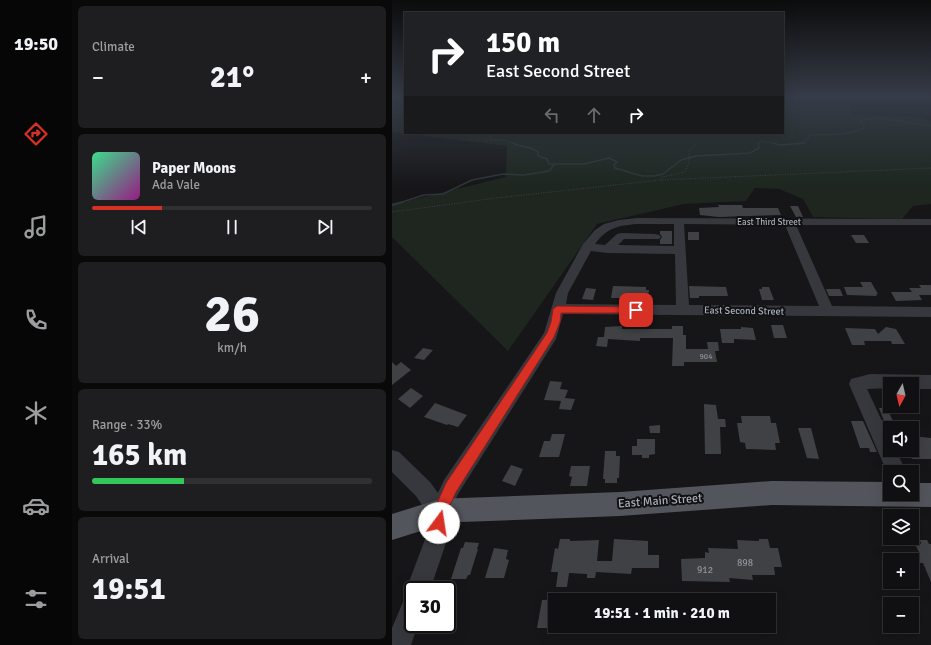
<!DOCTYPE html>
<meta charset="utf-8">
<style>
:root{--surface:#101012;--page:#1e1e20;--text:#f1f3f6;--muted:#9c9d9f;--line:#303032;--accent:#d93025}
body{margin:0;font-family:Signika,sans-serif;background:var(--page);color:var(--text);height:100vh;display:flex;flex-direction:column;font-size:15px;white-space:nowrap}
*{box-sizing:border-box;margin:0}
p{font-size:13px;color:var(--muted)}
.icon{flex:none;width:22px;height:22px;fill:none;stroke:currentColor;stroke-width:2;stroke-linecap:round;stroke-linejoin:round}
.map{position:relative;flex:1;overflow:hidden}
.details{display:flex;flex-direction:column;gap:6px;padding:6px;background:#09090a;width:320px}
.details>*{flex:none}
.hud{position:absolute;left:12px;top:12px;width:380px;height:122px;border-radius:0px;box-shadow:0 4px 16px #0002,0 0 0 1px var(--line);background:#202124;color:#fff;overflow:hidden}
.needle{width:26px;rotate:188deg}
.controls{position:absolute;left:491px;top:377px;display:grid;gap:8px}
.controls a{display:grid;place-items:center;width:36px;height:36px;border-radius:0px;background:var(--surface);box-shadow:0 4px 16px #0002,0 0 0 1px var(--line);font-size:20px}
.speed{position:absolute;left:12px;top:581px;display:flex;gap:8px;font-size:20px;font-weight:700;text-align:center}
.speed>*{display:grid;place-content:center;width:52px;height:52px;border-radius:50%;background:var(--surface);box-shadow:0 4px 16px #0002,0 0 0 1px var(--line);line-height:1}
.speed .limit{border:2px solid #111;border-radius:6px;background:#fff;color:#111}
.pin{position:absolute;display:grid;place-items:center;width:34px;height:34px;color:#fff;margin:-17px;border-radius:8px;box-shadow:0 2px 6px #0006}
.me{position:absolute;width:44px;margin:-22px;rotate:14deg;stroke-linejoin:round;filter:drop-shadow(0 0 3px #0008)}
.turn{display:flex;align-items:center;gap:14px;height:84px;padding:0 16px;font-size:18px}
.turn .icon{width:52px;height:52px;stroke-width:2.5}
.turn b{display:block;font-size:28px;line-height:34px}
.lanes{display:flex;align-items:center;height:38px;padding:0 16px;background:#0003;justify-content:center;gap:20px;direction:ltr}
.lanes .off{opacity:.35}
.big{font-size:30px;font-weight:700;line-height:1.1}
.details .card{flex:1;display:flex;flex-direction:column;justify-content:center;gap:6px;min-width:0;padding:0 14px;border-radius:6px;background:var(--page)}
.details .dial{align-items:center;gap:0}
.dial b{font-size:52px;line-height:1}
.song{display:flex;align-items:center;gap:12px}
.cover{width:48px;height:48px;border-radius:6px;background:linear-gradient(135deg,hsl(150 70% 55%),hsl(310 70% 35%))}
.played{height:4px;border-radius:2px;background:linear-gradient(90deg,var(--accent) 25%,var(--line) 25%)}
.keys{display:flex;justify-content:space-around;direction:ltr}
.heat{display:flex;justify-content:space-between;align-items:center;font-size:22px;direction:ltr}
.charge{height:6px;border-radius:3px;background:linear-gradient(90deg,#34c759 33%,var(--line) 0)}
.trip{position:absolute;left:156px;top:593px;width:228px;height:40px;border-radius:0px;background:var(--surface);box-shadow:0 4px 16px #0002,0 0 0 1px var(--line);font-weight:700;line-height:40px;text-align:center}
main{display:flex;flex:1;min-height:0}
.dock{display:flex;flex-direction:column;width:72px;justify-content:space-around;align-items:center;background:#060607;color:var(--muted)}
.dock .icon{width:28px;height:28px}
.dock .current{color:var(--accent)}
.dock b{font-size:18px;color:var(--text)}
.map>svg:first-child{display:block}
.green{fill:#1e261f}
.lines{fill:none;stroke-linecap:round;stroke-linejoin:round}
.stream-far2{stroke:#2c353c;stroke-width:1}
.stream-far1{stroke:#2c353c;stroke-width:1.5}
.stream{stroke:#2c353c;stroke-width:2}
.building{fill:#404145}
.path{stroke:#3d3f44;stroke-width:1;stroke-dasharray:1 1.5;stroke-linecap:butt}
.minor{fill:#37383d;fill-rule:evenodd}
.major{fill:#53555c;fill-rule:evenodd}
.route{fill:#d93025;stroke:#8d1f18}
.labels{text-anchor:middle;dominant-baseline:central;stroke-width:4;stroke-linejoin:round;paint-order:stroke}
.number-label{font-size:8px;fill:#8e929b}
.far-street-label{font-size:9px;fill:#a8adb8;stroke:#111113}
.street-label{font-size:10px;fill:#a8adb8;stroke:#111113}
.near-number-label{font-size:10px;fill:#8e929b}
.near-street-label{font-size:12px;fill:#a8adb8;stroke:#111113}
</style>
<main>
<nav class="dock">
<b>19:50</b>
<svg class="icon current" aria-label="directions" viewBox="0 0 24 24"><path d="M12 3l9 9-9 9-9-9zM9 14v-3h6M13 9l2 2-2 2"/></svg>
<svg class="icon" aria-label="music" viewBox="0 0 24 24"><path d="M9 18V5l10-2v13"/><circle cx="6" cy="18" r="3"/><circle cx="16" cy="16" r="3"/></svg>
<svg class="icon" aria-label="phone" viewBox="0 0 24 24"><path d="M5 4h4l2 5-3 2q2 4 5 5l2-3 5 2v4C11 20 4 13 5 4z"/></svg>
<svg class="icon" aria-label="climate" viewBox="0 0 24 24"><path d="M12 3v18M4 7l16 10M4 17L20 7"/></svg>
<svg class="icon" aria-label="car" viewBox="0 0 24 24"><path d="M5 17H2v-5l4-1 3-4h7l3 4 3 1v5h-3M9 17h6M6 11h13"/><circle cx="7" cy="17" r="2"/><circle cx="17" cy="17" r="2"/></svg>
<svg class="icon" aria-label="filters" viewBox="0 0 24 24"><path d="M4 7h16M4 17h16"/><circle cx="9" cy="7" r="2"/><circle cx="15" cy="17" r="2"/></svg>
</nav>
<section class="details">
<div class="card"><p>Climate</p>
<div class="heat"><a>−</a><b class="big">21°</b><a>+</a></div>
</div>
<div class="card">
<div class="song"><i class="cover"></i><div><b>Paper Moons</b><p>Ada Vale</p></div></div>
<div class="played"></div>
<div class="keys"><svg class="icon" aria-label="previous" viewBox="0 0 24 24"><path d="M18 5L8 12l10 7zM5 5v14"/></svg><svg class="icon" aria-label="pause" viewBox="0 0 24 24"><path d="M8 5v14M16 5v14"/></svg><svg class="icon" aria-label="next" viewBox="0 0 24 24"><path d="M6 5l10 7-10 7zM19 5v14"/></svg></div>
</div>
<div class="card dial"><b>26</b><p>km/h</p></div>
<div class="card"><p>Range · 33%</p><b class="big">165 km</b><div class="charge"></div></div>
<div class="card"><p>Arrival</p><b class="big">19:51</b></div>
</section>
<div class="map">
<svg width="539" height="645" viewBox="0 0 539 645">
<rect width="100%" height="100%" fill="#161618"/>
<!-- green -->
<polygon class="green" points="7,97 12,97 4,102 13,103 13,133 391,133 391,97 456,97 459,115 526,117 539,121 539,204 521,206 510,219 421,217 411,199 387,189 363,188 354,201 292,204 205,224 116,351 0,237 0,203 19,200 114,177 115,146 0,132 0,100"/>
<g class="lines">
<!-- stream-far2 -->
<g class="stream-far2">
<polyline points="0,113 13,111"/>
<polyline points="34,133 44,133"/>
<polyline points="71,133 76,135 80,133"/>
<polyline points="98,133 98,140 113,140 122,144"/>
<polyline points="366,144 369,141 385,144"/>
<path d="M411,144L418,135C436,134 455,136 472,128V125L467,121C489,114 516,124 539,126"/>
</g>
<!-- stream-far1 -->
<g class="stream-far1">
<path d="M120,143C128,147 139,146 146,152V156L155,159L157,164H192L217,158L225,162L222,165L223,168L250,176H262L271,174L289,160L304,156L358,153L367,148L366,143"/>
<polyline points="381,143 388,145 413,143"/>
<polyline points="7,203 32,195 51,194 80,180 111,174 132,175 157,171 162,165"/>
</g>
<!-- stream -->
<polyline class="stream" points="0,205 11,202"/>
</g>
<!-- building -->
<g class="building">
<polygon points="326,205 350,205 351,208 386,208 389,215 327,217 308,215 307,208 327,207"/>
<polygon points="398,206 406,206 411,217 404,217"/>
<polygon points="268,231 280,231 280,244 268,244 268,240 270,237 268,234"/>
<rect x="296" y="232" width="11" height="8"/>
<polygon points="459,235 472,235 477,243 464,243"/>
<polygon points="468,282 479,282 486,294 484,294 485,296 455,295 452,287 471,287"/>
<polygon points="527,285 539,285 539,295 527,295 530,300 504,301 499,292 520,292 517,288 529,288"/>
<polygon points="221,286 254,287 254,290 257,290 256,297 243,297 243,294 230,295 228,298 219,298"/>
<polygon points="297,286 334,287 336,296 307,296 307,298 298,298"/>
<polygon points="370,287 377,287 382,300 370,300 367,289 370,289"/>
<polygon points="194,288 204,289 201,300 190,299"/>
<polygon points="434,289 448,289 451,296 437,296"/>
<polygon points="379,325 391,325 395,338 382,338"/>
<polygon points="230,326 230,329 280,329 280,326 291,326 291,335 294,335 294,349 316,349 315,342 326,342 327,351 323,351 325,362 292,362 292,366 280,366 281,338 248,338 248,341 216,339 215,347 204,346 206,337 212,337 213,327"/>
<polygon points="349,327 361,328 364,340 342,339 342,343 330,343 328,329 349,329"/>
<polygon points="494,327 504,329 513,344 500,344 499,341 472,341 473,345 460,345 453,328 481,329 483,329 486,334"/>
<polygon points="31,348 41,350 32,360 22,358"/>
<polygon points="0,362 4,366 9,362 19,370 0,385"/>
<polygon points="158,381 170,382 168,389 176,390 173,398 183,399 179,410 167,409 169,401 152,400"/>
<polygon points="19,388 31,396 18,408 6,399"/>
<polygon points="43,403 75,415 66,427 56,424 55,425 32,417"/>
<polygon points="312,404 324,405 326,419 333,419 334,427 328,427 329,454 313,454"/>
<polygon points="487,408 495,408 501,421 492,421"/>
<polygon points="349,416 378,416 379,423 384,423 388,443 383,443 384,450 354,449 353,443 348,442 345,423 350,423"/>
<polygon points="459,421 471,421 485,452 478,452 477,448 468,448"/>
<polygon points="268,425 268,433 258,433 257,426"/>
<polygon points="406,428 419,428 427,459 415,458"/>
<polygon points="160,434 173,434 167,457 147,457 152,441 158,441"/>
<polygon points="520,436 539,438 539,459 520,459 515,450 520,450"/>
<polygon points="245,439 263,439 263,454 257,455 257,458 250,458 250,455 240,455 240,446 245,446"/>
<polygon points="213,451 224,451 224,456 228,456 227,478 225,478 225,483 213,483 213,479 211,479"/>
<polygon points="119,465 131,469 123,486 110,481"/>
<polygon points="179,466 198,466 195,486 178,486 180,477 177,476"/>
<polygon points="168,539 178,539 178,541 207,540 205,561 220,561 222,539 256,541 256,555 267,555 267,568 240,568 239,574 204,572 203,578 195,578 195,574 177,573 175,587 164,587 166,572 159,572 163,548 166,549"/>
<polygon points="367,539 376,539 378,548 386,548 390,567 382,567 383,575 360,575 361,580 337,578 338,582 290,581 289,559 313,558 313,552 317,553 316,548 346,549 345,540 367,541"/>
<polygon points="528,540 535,540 537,544 539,544 539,582 531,563 527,563 523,552 527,552 523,544 529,544"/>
<polygon points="73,542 87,543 85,549 86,549 78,575 76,575 74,579 59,579 69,548 71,548"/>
<polygon points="102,548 116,550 114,559 117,560 112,578 93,578"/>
<polygon points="150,600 163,600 160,628 145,628"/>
</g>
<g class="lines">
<!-- path -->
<g class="path">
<polyline points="269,180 270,177 293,172 297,163 297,151 306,141"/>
<polyline points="0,212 104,198 269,180 539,168"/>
</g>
<!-- minor -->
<g class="minor">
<path d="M245,218L539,219V225H404L440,306L539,307V317L171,314L164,339L66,494L58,512L57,534L38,590H21V624H26L19,645H0V628L13,597L16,595L14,590L35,534L37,515L24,496L0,472V450L7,452L38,482L46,493L52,480L152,333L164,293L191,244L203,230L212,224L227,220ZM245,224H282V246L226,245L232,239H267L269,237L267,235L263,234L229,233L225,234L213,245L203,244C216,227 225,226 245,224ZM292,224L393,225L427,306L297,305ZM199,251L215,253L283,254L284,305L174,304L176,293Z"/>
<polygon points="478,374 539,375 539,389 520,389 520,384 498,384 498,388 475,389 498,438 498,450 504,450 514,472 498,472 498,479 457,384 459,379"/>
</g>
<!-- major -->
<polygon class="major" points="380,481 498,482 498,494 520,494 520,483 539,483 539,507 380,505 228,516 69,522 48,525 0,540 0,514 48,499 69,498 228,492"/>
</g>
<!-- sky -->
<linearGradient id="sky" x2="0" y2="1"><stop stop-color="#0c0c0d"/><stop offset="0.52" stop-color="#363c48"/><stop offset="1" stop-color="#363c48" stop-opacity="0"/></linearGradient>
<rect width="539" height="187" fill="url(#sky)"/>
<!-- route -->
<polygon class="route" points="165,306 244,307 248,310 244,313 169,313 168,322 162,337 64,492 55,512 52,528 47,530 42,528 40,523 41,512 54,483 155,333 159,322 161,309"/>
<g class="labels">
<!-- number labels -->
<g class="number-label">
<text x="314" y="356">904</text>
</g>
<!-- far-street labels -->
<g class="far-street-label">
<text x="377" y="222">East Third Street</text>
</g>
<!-- street labels -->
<g class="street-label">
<text transform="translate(352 311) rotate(1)">East Second Street</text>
</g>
<!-- near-number labels -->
<g class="near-number-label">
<text x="353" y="563">898</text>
<text x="313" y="570">912</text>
</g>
<!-- near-street labels -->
<g class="near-street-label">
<text transform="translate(268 501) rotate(-4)">East Main Street</text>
</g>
</g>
</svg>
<div class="controls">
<a><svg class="needle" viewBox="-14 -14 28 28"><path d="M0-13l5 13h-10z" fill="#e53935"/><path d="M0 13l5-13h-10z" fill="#9c9d9f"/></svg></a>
<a><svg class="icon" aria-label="sound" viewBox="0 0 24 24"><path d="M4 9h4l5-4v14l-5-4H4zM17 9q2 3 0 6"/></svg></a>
<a><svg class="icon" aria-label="search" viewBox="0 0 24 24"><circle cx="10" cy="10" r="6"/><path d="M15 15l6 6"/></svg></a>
<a><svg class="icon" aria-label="layers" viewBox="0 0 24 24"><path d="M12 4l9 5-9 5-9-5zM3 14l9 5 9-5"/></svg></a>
<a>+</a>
<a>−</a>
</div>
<div class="speed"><div class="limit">30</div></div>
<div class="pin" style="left:244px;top:310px;background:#d93025"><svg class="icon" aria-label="arrive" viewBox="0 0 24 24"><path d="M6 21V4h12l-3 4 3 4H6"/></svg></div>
<svg class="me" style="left:47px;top:523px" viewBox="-20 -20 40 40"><circle r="19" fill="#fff"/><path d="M0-13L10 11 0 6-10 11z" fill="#d93025"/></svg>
<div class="trip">19:51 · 1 min · 210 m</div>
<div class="hud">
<div class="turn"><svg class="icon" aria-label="right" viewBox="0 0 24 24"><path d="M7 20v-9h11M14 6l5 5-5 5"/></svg><div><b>150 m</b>East Second Street</div></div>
<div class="lanes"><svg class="icon off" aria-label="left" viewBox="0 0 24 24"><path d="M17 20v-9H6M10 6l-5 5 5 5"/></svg><svg class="icon off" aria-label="ahead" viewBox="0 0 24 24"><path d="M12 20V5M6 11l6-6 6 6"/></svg><svg class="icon" aria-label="right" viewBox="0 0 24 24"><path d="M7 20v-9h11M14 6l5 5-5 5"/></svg></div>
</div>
</div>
</main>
